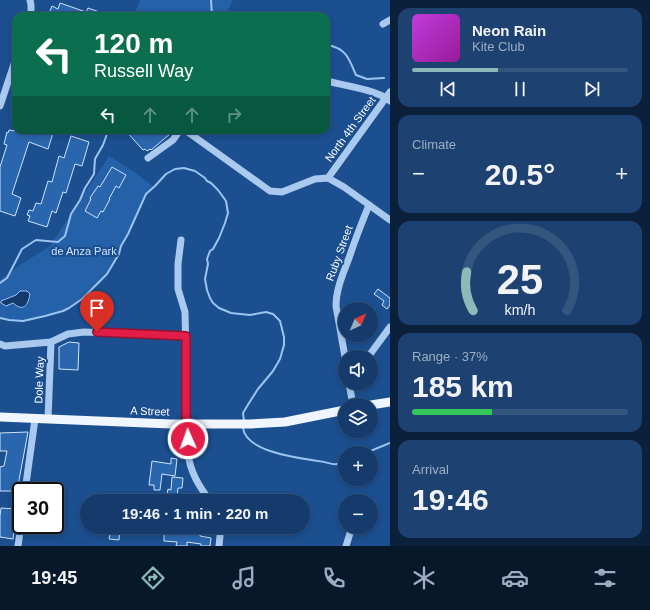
<!DOCTYPE html>
<meta charset="utf-8">
<style>
:root{--surface:#143b6b;--page:#1d4271;--text:#f1f3f6;--muted:#9dadc1;--line:#33557e;--accent:#8bbbb9}
body{margin:0;font-family:Arial,sans-serif;background:var(--page);color:var(--text);height:100vh;display:flex;flex-direction:column;font-size:15px;white-space:nowrap}
*{box-sizing:border-box;margin:0}
p{font-size:13px;color:var(--muted)}
.icon{flex:none;width:22px;height:22px;fill:none;stroke:currentColor;stroke-width:2;stroke-linecap:round;stroke-linejoin:round}
.map{position:relative;flex:1;overflow:hidden}
.side{display:flex;flex-direction:column;gap:8px;padding:8px;background:#0b203b;width:260px}
.side>*{flex:none}
.top-card{position:absolute;left:12px;top:12px;width:318px;height:122px;border-radius:12px;box-shadow:0 2px 6px #0003,0 0 0 1px var(--line);background:#0b6e4f;color:#fff;overflow:hidden}
.needle{width:26px;rotate:44deg}
.tools{position:absolute;left:338px;top:302px;display:grid;gap:8px}
.tools a{display:grid;place-items:center;width:40px;height:40px;border-radius:50%;background:var(--surface);box-shadow:0 2px 6px #0003,0 0 0 1px var(--line);font-size:20px}
.speed{position:absolute;left:12px;top:482px;display:flex;gap:8px;font-size:20px;font-weight:700;text-align:center}
.speed>*{display:grid;place-content:center;width:52px;height:52px;border-radius:50%;background:var(--surface);box-shadow:0 2px 6px #0003,0 0 0 1px var(--line);line-height:1}
.speed .limit{border:2px solid #111;border-radius:6px;background:#fff;color:#111}
.pin{position:absolute;display:grid;place-items:center;width:34px;height:34px;color:#fff;margin:-41px -17px;border-radius:50% 50% 50% 0;rotate:-45deg;box-shadow:0 0 4px #0007}
.pin .icon{rotate:45deg}
.me{position:absolute;width:44px;margin:-22px;rotate:358deg;stroke-linejoin:round;filter:drop-shadow(0 0 3px #0008)}
.turn{display:flex;align-items:center;gap:14px;height:84px;padding:0 16px;font-size:18px}
.turn .icon{width:52px;height:52px;stroke-width:2.5}
.turn b{display:block;font-size:28px;line-height:34px}
.lanes{display:flex;align-items:center;height:38px;padding:0 16px;background:#0003;justify-content:center;gap:20px;direction:ltr}
.lanes .off{opacity:.35}
.big{font-size:30px;font-weight:800;line-height:1.1}
.side .tile{flex:1;display:flex;flex-direction:column;justify-content:center;gap:6px;min-width:0;padding:0 14px;border-radius:12px;background:var(--page)}
.side .dial{align-items:center;gap:0}
.dial svg{height:104px;overflow:visible;fill:none;stroke:var(--line);stroke-width:7;stroke-linecap:round;text-anchor:middle}
.dial text{fill:var(--text);stroke:none}
.song{display:flex;align-items:center;gap:12px}
.cover{width:48px;height:48px;border-radius:6px;background:linear-gradient(135deg,hsl(290 70% 55%),hsl(300 70% 35%))}
.played{height:4px;border-radius:2px;background:linear-gradient(90deg,var(--accent) 40%,var(--line) 40%)}
.keys{display:flex;justify-content:space-around;direction:ltr}
.heat{display:flex;justify-content:space-between;align-items:center;font-size:22px;direction:ltr}
.charge{height:6px;border-radius:3px;background:linear-gradient(90deg,#34c759 37%,var(--line) 0)}
.trip{position:absolute;left:80px;top:494px;width:230px;height:40px;border-radius:20px;background:var(--surface);box-shadow:0 2px 6px #0003,0 0 0 1px var(--line);font-weight:800;line-height:40px;text-align:center}
.menu{display:flex;height:64px;justify-content:space-around;align-items:center;background:#08182b;color:var(--muted)}
.menu .icon{width:28px;height:28px}
.menu .current{color:var(--accent)}
.menu b{font-size:18px;color:var(--text)}
main{display:flex;flex:1;min-height:0}
.map>svg:first-child{display:block}
.green{fill:#2461a8}
.water{fill:#123a6d;stroke:#9cc4f0}
.lines{fill:none;stroke-linecap:round;stroke-linejoin:round}
.stream{stroke:#9cc4f0;stroke-width:2}
.building{fill:#2a66ad;stroke:#cfe3fa}
.minor{stroke:#a9c9ee;stroke-width:7}
.major{stroke:#f0f6ff;stroke-width:9}
.route-casing{stroke:#92132f;stroke-width:10}
.route{stroke:#e11d48;stroke-width:7}
.labels{text-anchor:middle;dominant-baseline:central;stroke-width:4;stroke-linejoin:round;paint-order:stroke}
.street-label{font-size:11px;fill:#fff;stroke:#1b4f8f}
.park-label{font-size:11px;fill:#cfe3fa;stroke:#1b4f8f}
</style>
<main>
<div class="map">
<svg width="390" height="546" viewBox="0 0 390 546">
<rect width="100%" height="100%" fill="#1b4f8f"/>
<!-- green -->
<g class="green">
<polygon points="140,0 233,0 225,16 134,16"/>
<path d="M109,156L136,173L154,187L144,197L128,234L125,237L121,246L119,254L107,274L82,299L69,308L63,311L36,318C26,324 11,322 0,318V280L20,265L50,246Z"/>
</g>
<!-- water -->
<path class="water" d="M20,291H27L30,294C28,306 23,312 13,303L6,306L1,303V301L16,295Z"/>
<g class="lines">
<!-- stream -->
<g class="stream">
<polyline points="211,0 212,15"/>
<path d="M326,47L328,45C347,49 349,59 356,75L367,79L384,78"/>
<polyline points="0,283 7,278 22,249 36,240 58,242 65,236 71,214 80,200 85,188 94,174 95,159 103,145 107,134 111,130"/>
<polyline points="0,318 9,320 23,321 45,316 63,311 69,308 82,299 107,274 119,254 121,246 124,241 128,234 146,194 155,186 166,174 175,169 184,168 195,171 205,178 207,181 211,183 218,190 226,201 228,213 225,223 219,238 213,249 210,251 207,259 208,264 205,279 207,290 210,298 213,303 219,308 231,313 250,315 266,312 273,314 280,321 284,337 284,345 280,359 273,371 258,389 249,403 243,413 244,421"/>
<path d="M243,428C246,452 299,458 318,461C330,462 332,467 345,462"/>
<polyline points="362,453 368,452 390,443"/>
</g>
</g>
<!-- building -->
<g class="building">
<polygon points="60,3 86,12 88,8 108,15 108,16 48,16 52,6 58,9"/>
<polygon points="9,130 14,131 14,130 54,130 48,149 29,142 12,194 21,198 15,216 0,211 0,167 7,145 4,144 7,132 8,133"/>
<polygon points="125,130 167,130 170,134 151,150 150,149 147,151 145,149 143,150"/>
<polygon points="71,136 89,142 82,166 75,164 66,193 63,192 56,213 52,211 47,227 28,221 30,216 27,215 29,210 33,211 36,203 41,204 48,181 52,182 59,156 64,158"/>
<polygon points="112,167 126,175 119,188 116,186 109,199 110,199 103,212 101,211 97,218 85,211 91,199 90,198 98,186 100,187"/>
<polygon points="378,289 390,298 390,305 387,309 382,305 384,301 374,294"/>
<polygon points="69,342 79,343 78,370 59,369 59,347"/>
<polygon points="28,432 17,491 0,491 0,467 4,466 7,451 0,451 0,433"/>
<polygon points="171,458 177,459 175,476 162,474 160,490 154,490 154,485 149,485 152,461 171,464"/>
<polygon points="172,477 183,478 182,488 178,488 177,496 167,495 168,489 171,490"/>
<polygon points="1,508 17,509 13,539 0,537 0,516"/>
<polygon points="111,527 120,527 119,540 109,539"/>
<polygon points="164,527 173,527 174,528 174,531 192,534 193,527 201,527 200,536 211,538 210,546 201,546 201,544 187,542 187,546 176,546 177,542 164,541"/>
</g>
<g class="lines">
<!-- minor -->
<g class="minor">
<polyline points="30,0 31,5 31,16"/>
<polyline points="383,24 390,20"/>
<path d="M326,81C343,85 378,90 390,101"/>
<polyline points="0,106 16,58"/>
<polyline points="185,130 270,191 282,192 315,179 328,178 344,187 390,220"/>
<polyline points="148,158 173,140 180,130"/>
<polyline points="328,178 390,92"/>
<path d="M181,240L178,264V289L185,312L188,453C190,472 199,486 210,501"/>
<polyline points="0,344 5,346 51,342 68,334 84,332 186,336"/>
<path d="M345,357L336,306C336,289 343,274 349,258C355,240 362,222 369,205"/>
<polyline points="368,357 390,327"/>
<polyline points="349,383 353,405"/>
<polyline points="48,419 51,342"/>
<polyline points="25,491 35,419"/>
<polyline points="18,546 21,525"/>
<polyline points="219,546 220,536 220,527"/>
<polyline points="346,546 352,527"/>
</g>
<!-- major -->
<g class="major">
<polyline points="371,405 390,402"/>
<polyline points="0,417 171,424 250,424 285,422 345,410"/>
</g>
</g>
<g class="lines">
<defs>
<polyline id="route" points="97,332 186,336 186,413 188,439"/>
</defs>
<!-- route casing -->
<use href="#route" class="route-casing"/>
<!-- route -->
<use href="#route" class="route"/>
</g>
<g class="labels">
<!-- street labels -->
<g class="street-label">
<text transform="translate(350 129) rotate(-54)">North 4th Street</text>
<text transform="translate(339 253) rotate(-70)">Ruby Street</text>
<text transform="translate(39 380) rotate(-88)">Dole Way</text>
<text transform="translate(150 411) rotate(2)">A Street</text>
</g>
<!-- park labels -->
<g class="park-label">
<text x="84" y="251">de Anza Park</text>
</g>
</g>
</svg>
<div class="tools">
<a><svg class="needle" viewBox="-14 -14 28 28"><path d="M0-13l5 13h-10z" fill="#e53935"/><path d="M0 13l5-13h-10z" fill="#9dadc1"/></svg></a>
<a><svg class="icon" aria-label="sound" viewBox="0 0 24 24"><path d="M4 9h4l5-4v14l-5-4H4zM17 9q2 3 0 6"/></svg></a>
<a><svg class="icon" aria-label="layers" viewBox="0 0 24 24"><path d="M12 4l9 5-9 5-9-5zM3 14l9 5 9-5"/></svg></a>
<a>+</a>
<a>−</a>
</div>
<div class="speed"><div class="limit">30</div></div>
<div class="pin" style="left:97px;top:332px;background:#d93025"><svg class="icon" aria-label="arrive" viewBox="0 0 24 24"><path d="M6 21V4h12l-3 4 3 4H6"/></svg></div>
<svg class="me" style="left:188px;top:439px" viewBox="-20 -20 40 40"><circle r="17" fill="#e11d48" stroke="#fff" stroke-width="3"/><path d="M0-11L8 9 0 5-8 9z" fill="#fff"/></svg>
<div class="trip">19:46 · 1 min · 220 m</div>
<div class="top-card">
<div class="turn"><svg class="icon" aria-label="left" viewBox="0 0 24 24"><path d="M17 20v-9H6M10 6l-5 5 5 5"/></svg><div><b>120 m</b>Russell Way</div></div>
<div class="lanes"><svg class="icon" aria-label="left" viewBox="0 0 24 24"><path d="M17 20v-9H6M10 6l-5 5 5 5"/></svg><svg class="icon off" aria-label="ahead" viewBox="0 0 24 24"><path d="M12 20V5M6 11l6-6 6 6"/></svg><svg class="icon off" aria-label="ahead" viewBox="0 0 24 24"><path d="M12 20V5M6 11l6-6 6 6"/></svg><svg class="icon off" aria-label="right" viewBox="0 0 24 24"><path d="M7 20v-9h11M14 6l5 5-5 5"/></svg></div>
</div>
</div>
<section class="side">
<div class="tile">
<div class="song"><i class="cover"></i><div><b>Neon Rain</b><p>Kite Club</p></div></div>
<div class="played"></div>
<div class="keys"><svg class="icon" aria-label="previous" viewBox="0 0 24 24"><path d="M18 5L8 12l10 7zM5 5v14"/></svg><svg class="icon" aria-label="pause" viewBox="0 0 24 24"><path d="M8 5v14M16 5v14"/></svg><svg class="icon" aria-label="next" viewBox="0 0 24 24"><path d="M6 5l10 7-10 7zM19 5v14"/></svg></div>
</div>
<div class="tile"><p>Climate</p>
<div class="heat"><a>−</a><b class="big">20.5°</b><a>+</a></div>
</div>
<div class="tile dial"><svg viewBox="0 0 100 80">
<path d="M14 69A42 42 0 1 1 86 69"/>
<path d="M14 69A42 42 0 0 1 9 39" stroke="#8bbbb9"/>
<text x="50" y="56" font-size="32" font-weight="700">25</text>
<text x="50" y="72" font-size="11">km/h</text>
</svg></div>
<div class="tile"><p>Range · 37%</p><b class="big">185 km</b><div class="charge"></div></div>
<div class="tile"><p>Arrival</p><b class="big">19:46</b></div>
</section>
</main>
<nav class="menu">
<b>19:45</b>
<svg class="icon current" aria-label="directions" viewBox="0 0 24 24"><path d="M12 3l9 9-9 9-9-9zM9 14v-3h6M13 9l2 2-2 2"/></svg>
<svg class="icon" aria-label="music" viewBox="0 0 24 24"><path d="M9 18V5l10-2v13"/><circle cx="6" cy="18" r="3"/><circle cx="16" cy="16" r="3"/></svg>
<svg class="icon" aria-label="phone" viewBox="0 0 24 24"><path d="M5 4h4l2 5-3 2q2 4 5 5l2-3 5 2v4C11 20 4 13 5 4z"/></svg>
<svg class="icon" aria-label="climate" viewBox="0 0 24 24"><path d="M12 3v18M4 7l16 10M4 17L20 7"/></svg>
<svg class="icon" aria-label="car" viewBox="0 0 24 24"><path d="M5 17H2v-5l4-1 3-4h7l3 4 3 1v5h-3M9 17h6M6 11h13"/><circle cx="7" cy="17" r="2"/><circle cx="17" cy="17" r="2"/></svg>
<svg class="icon" aria-label="filters" viewBox="0 0 24 24"><path d="M4 7h16M4 17h16"/><circle cx="9" cy="7" r="2"/><circle cx="15" cy="17" r="2"/></svg>
</nav>
